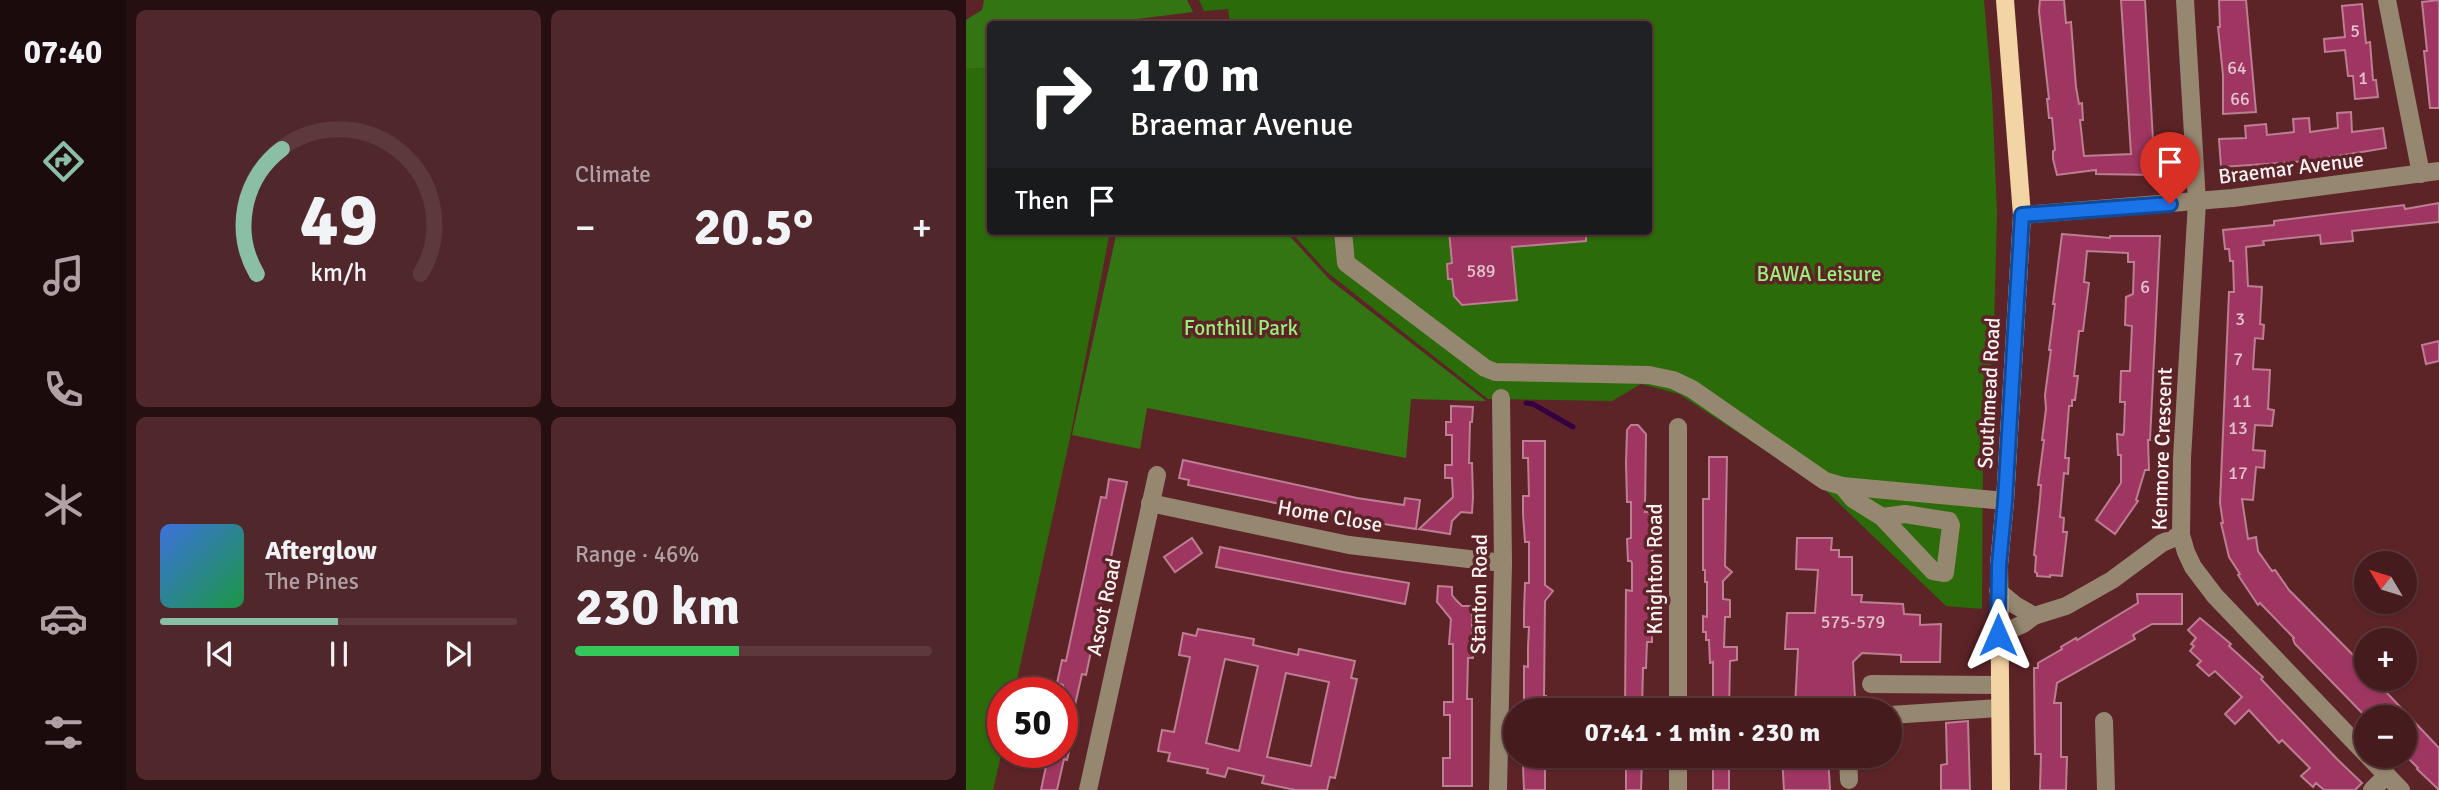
<!DOCTYPE html>
<meta charset="utf-8">
<style>
:root{--surface:#461b1e;--page:#50282b;--text:#f1f3f6;--muted:#b0a1a4;--line:#5e393c;--accent:#8abfa5}
body{margin:0;font-family:Signika,sans-serif;background:var(--page);color:var(--text);height:100vh;display:flex;flex-direction:column;font-size:26px;white-space:nowrap}
*{box-sizing:border-box;margin:0}
p{font-size:23px;color:var(--muted)}
.icon{flex:none;width:38px;height:38px;fill:none;stroke:currentColor;stroke-width:2;stroke-linecap:round;stroke-linejoin:round}
.map{position:relative;flex:1;overflow:hidden}
.drawer{display:flex;flex-direction:column;gap:10px;padding:10px;background:#260f10;width:840px}
.drawer>*{flex:none}
.hud{position:absolute;left:21px;top:21px;width:665px;height:214px;border-radius:7px;box-shadow:0 2px 5px #0004,0 0 0 2px var(--line);background:#202124;color:#fff;overflow:hidden}
.needle{width:46px;rotate:308deg}
.controls{position:absolute;left:1388px;top:551px;display:grid;gap:14px}
.controls a{display:grid;place-items:center;width:63px;height:63px;border-radius:50%;background:var(--surface);box-shadow:0 2px 5px #0004,0 0 0 2px var(--line);font-size:35px}
.speed{position:absolute;left:21px;top:677px;display:flex;gap:14px;font-size:35px;font-weight:700;text-align:center}
.speed>*{display:grid;place-content:center;width:91px;height:91px;border-radius:50%;background:var(--surface);box-shadow:0 2px 5px #0004,0 0 0 2px var(--line);line-height:1}
.speed .limit{border:10px solid #d22;background:#fff;color:#111}
.pin{position:absolute;display:grid;place-items:center;width:60px;height:60px;color:#fff;margin:-72px -30px;border-radius:50% 50% 50% 0;rotate:-45deg;box-shadow:0 0 7px #0007}
.pin .icon{rotate:45deg}
.me{position:absolute;width:77px;margin:-38px;rotate:0deg;stroke-linejoin:round;filter:drop-shadow(0 0 5px #0008)}
.turn{display:flex;align-items:center;gap:24px;height:147px;padding:0 28px;font-size:32px}
.turn .icon{width:91px;height:91px;stroke-width:2.5}
.turn b{display:block;font-size:49px;line-height:60px}
.then{display:flex;align-items:center;height:66px;padding:0 28px;background:#0003;gap:14px;font-size:26px}
.big{font-size:52px;font-weight:700;line-height:1.1}
.drawer .widget{flex:1;display:flex;flex-direction:column;justify-content:center;gap:10px;min-width:0;padding:0 24px;border-radius:10px;background:var(--page)}
.drawer .dial{align-items:center;gap:0}
.dial svg{height:182px;overflow:visible;fill:none;stroke:var(--line);stroke-width:7;stroke-linecap:round;text-anchor:middle}
.dial text{fill:var(--text);stroke:none}
.song{display:flex;align-items:center;gap:21px}
.cover{width:84px;height:84px;border-radius:10px;background:linear-gradient(135deg,hsl(220 70% 55%),hsl(140 70% 35%))}
.played{height:7px;border-radius:4px;background:linear-gradient(90deg,var(--accent) 50%,var(--line) 50%)}
.keys{display:flex;justify-content:space-around;direction:ltr}
.heat{display:flex;justify-content:space-between;align-items:center;font-size:38px;direction:ltr}
.charge{height:10px;border-radius:5px;background:linear-gradient(90deg,#34c759 46%,var(--line) 0)}
.drawer .tiles{flex:1;display:grid;gap:10px;grid-template-columns:repeat(2,1fr)}
.trip{position:absolute;left:537px;top:698px;width:399px;height:70px;border-radius:35px;background:var(--surface);box-shadow:0 2px 5px #0004,0 0 0 2px var(--line);font-weight:700;line-height:70px;text-align:center}
main{display:flex;flex:1;min-height:0}
.tab-bar{display:flex;flex-direction:column;width:126px;justify-content:space-around;align-items:center;background:#1c0b0c;color:var(--muted)}
.tab-bar .icon{width:49px;height:49px}
.tab-bar .on{color:var(--accent)}
.tab-bar b{font-size:32px;color:var(--text)}
.map>svg:first-child{display:block}
.green{fill:#2b6b09}
.forest{fill:#327512}
.lines{fill:none;stroke-linecap:round;stroke-linejoin:round}
.stream{stroke:#330040;stroke-width:5}
.building{fill:#9e3661;stroke:#bd7d92;stroke-width:2;fill-rule:evenodd}
.minor{stroke:#968770;stroke-width:18}
.major{stroke:#f3d4a4;stroke-width:18}
.route-casing{stroke:#114b97;stroke-width:18}
.route{stroke:#1a73e8;stroke-width:12}
.labels{text-anchor:middle;dominant-baseline:central;stroke-width:7;stroke-linejoin:round;paint-order:stroke}
.number-label{font-size:18px;fill:#e3c3ce}
.street-label{font-size:21px;fill:#faf2f2;stroke:#5d2428}
.park-label{font-size:21px;fill:#98ef7a;stroke:#5d2428}
</style>
<main>
<nav class="tab-bar">
<b>07:40</b>
<svg class="icon on" aria-label="directions" viewBox="0 0 24 24"><path d="M12 3l9 9-9 9-9-9zM9 14v-3h6M13 9l2 2-2 2"/></svg>
<svg class="icon" aria-label="music" viewBox="0 0 24 24"><path d="M9 18V5l10-2v13"/><circle cx="6" cy="18" r="3"/><circle cx="16" cy="16" r="3"/></svg>
<svg class="icon" aria-label="phone" viewBox="0 0 24 24"><path d="M5 4h4l2 5-3 2q2 4 5 5l2-3 5 2v4C11 20 4 13 5 4z"/></svg>
<svg class="icon" aria-label="climate" viewBox="0 0 24 24"><path d="M12 3v18M4 7l16 10M4 17L20 7"/></svg>
<svg class="icon" aria-label="car" viewBox="0 0 24 24"><path d="M5 17H2v-5l4-1 3-4h7l3 4 3 1v5h-3M9 17h6M6 11h13"/><circle cx="7" cy="17" r="2"/><circle cx="17" cy="17" r="2"/></svg>
<svg class="icon" aria-label="filters" viewBox="0 0 24 24"><path d="M4 7h16M4 17h16"/><circle cx="9" cy="7" r="2"/><circle cx="15" cy="17" r="2"/></svg>
</nav>
<section class="drawer">
<div class="tiles">
<div class="widget dial"><svg viewBox="0 0 100 80">
<path d="M14 69A42 42 0 1 1 86 69"/>
<path d="M14 69A42 42 0 0 1 25 14" stroke="#8abfa5"/>
<text x="50" y="56" font-size="32" font-weight="700">49</text>
<text x="50" y="72" font-size="11">km/h</text>
</svg></div>
<div class="widget"><p>Climate</p>
<div class="heat"><a>−</a><b class="big">20.5°</b><a>+</a></div>
</div>
<div class="widget">
<div class="song"><i class="cover"></i><div><b>Afterglow</b><p>The Pines</p></div></div>
<div class="played"></div>
<div class="keys"><svg class="icon" aria-label="previous" viewBox="0 0 24 24"><path d="M18 5L8 12l10 7zM5 5v14"/></svg><svg class="icon" aria-label="pause" viewBox="0 0 24 24"><path d="M8 5v14M16 5v14"/></svg><svg class="icon" aria-label="next" viewBox="0 0 24 24"><path d="M6 5l10 7-10 7zM19 5v14"/></svg></div>
</div>
<div class="widget"><p>Range · 46%</p><b class="big">230 km</b><div class="charge"></div></div>
</div>
</section>
<div class="map">
<svg width="1473" height="790" viewBox="0 0 1473 790">
<rect width="100%" height="100%" fill="#5d2428"/>
<!-- green -->
<g class="green">
<polygon points="233,0 1018,0 1026,94 1031,214 1028,329 1017,457 1016,609 980,606 857,488 713,394 675,384 646,401 522,399 361,272 324,231 682,231 682,24 264,24 262,9 238,11"/>
<polygon points="24,68 24,231 144,231 104,438 48,693 37,693 37,747 27,790 0,790 0,69"/>
</g>
<!-- forest -->
<g class="forest">
<polygon points="18,0 221,0 227,12 171,19 157,24 24,24 24,68 0,69 0,20 16,10"/>
<polygon points="151,231 319,231 364,280 520,401 445,399 440,458 181,408 174,449 106,435"/>
</g>
<g class="lines">
<!-- stream -->
<polyline class="stream" points="560,403 567,404 607,427"/>
</g>
<!-- building -->
<g class="building">
<polygon points="1074,0 1098,0 1100,23 1105,22 1110,87 1113,104 1116,103 1117,120 1114,120 1118,156 1165,154 1155,0 1179,0 1189,175 1130,174 1130,170 1091,175 1087,159 1087,151 1089,150 1086,118 1083,118 1081,99 1083,99 1073,11"/>
<polygon points="1253,0 1280,0 1290,112 1257,114 1257,75 1252,27 1254,27"/>
<polygon points="1473,0 1473,108 1464,108 1458,51 1461,51 1456,2"/>
<polygon points="1396,4 1400,43 1404,42 1407,80 1410,80 1412,97 1389,99 1387,76 1382,76 1379,50 1359,52 1358,39 1379,37 1376,6"/>
<polygon points="1385,112 1386,132 1417,128 1420,148 1342,161 1255,167 1253,139 1280,138 1279,126 1300,124 1301,135 1328,132 1327,119 1343,118 1344,132 1372,128 1371,113"/>
<polygon points="1473,203 1473,222 1386,231 1387,241 1355,244 1354,235 1297,241 1298,245 1280,247 1282,286 1296,287 1294,324 1298,325 1297,339 1289,338 1287,369 1304,370 1302,409 1308,410 1306,426 1289,425 1287,450 1299,451 1298,468 1290,467 1287,500 1276,499 1282,539 1290,537 1292,551 1306,571 1309,570 1323,590 1394,662 1400,669 1400,679 1406,679 1421,693 1473,748 1473,790 1451,769 1452,768 1438,754 1438,718 1401,718 1329,644 1327,639 1328,638 1294,603 1292,605 1272,575 1274,574 1263,557 1255,523 1257,523 1254,503 1263,292 1268,292 1267,261 1264,261 1263,249 1259,249 1257,230 1308,225 1308,221 1438,205 1439,209"/>
<polygon points="483,231 620,231 620,241 546,247 551,300 496,305 488,296 486,279 482,279 481,264 486,263"/>
<polygon points="1096,234 1144,238 1144,236 1194,236 1184,440 1182,440 1183,470 1179,470 1170,500 1172,501 1149,534 1130,520 1155,483 1155,455 1152,455 1151,434 1157,435 1158,432 1159,402 1154,402 1155,371 1164,371 1166,326 1159,325 1160,297 1167,294 1168,262 1162,262 1162,253 1121,251 1118,282 1123,283 1117,331 1113,331 1108,376 1112,376 1109,400 1106,400 1106,406 1103,406 1099,458 1103,458 1102,474 1098,473 1094,517 1098,518 1097,532 1101,532 1096,576 1084,575 1084,577 1071,576 1071,573 1069,572 1070,556 1068,555 1074,499 1075,485 1072,485 1078,440 1076,440 1080,409 1079,395 1085,350 1083,350 1089,304 1087,304"/>
<polygon points="1473,341 1473,361 1460,364 1456,345"/>
<polygon points="485,406 507,407 506,422 504,422 503,463 506,463 507,497 506,513 495,512 486,521 484,534 453,529 487,497 486,478 479,478 479,465 486,465 486,435 480,435 480,422 485,422"/>
<polygon points="665,425 672,425 680,434 679,512 686,512 687,591 684,590 683,626 686,626 686,642 681,642 680,668 677,668 676,710 659,710 660,590 666,591 666,563 665,561 662,561 661,539 665,538 665,502 661,502 660,463 661,430"/>
<polygon points="557,441 579,441 579,585 587,591 579,601 578,696 580,696 581,710 558,710 558,666 562,667 562,647 563,627 558,627 558,611 559,583 563,583 563,542 559,542 557,514 557,496 563,496 562,458 557,458"/>
<polygon points="743,457 761,457 759,566 766,572 757,581 757,599 764,600 764,617 759,617 758,647 771,647 771,660 764,661 763,710 747,710 747,662 744,663 743,640 740,640 740,632 737,632 737,616 741,617 741,582 739,582 739,570 737,570 737,499 743,499"/>
<polygon points="217,460 391,498 438,505 439,498 454,500 450,529 392,520 222,485 223,480 213,478"/>
<polygon points="143,479 161,482 120,675 116,674 107,714 112,715 101,760 98,759 91,790 75,790 83,752 96,752 97,685 91,683 96,660 100,661 135,497 140,498"/>
<polygon points="226,538 236,553 209,572 198,557"/>
<polygon points="831,538 866,538 865,550 873,550 873,557 886,557 886,595 896,595 895,602 937,604 938,614 954,615 954,625 975,624 974,662 935,662 935,655 896,653 887,662 889,698 885,697 885,706 829,707 832,649 819,649 821,613 849,613 852,570 830,569"/>
<polygon points="254,547 377,572 443,583 439,604 250,567"/>
<polygon points="472,586 486,587 486,595 490,600 496,606 506,606 506,633 508,633 507,658 502,658 501,699 506,699 506,786 477,786 477,758 484,758 484,715 478,715 478,702 487,702 487,644 483,644 485,619 471,602"/>
<polygon points="1171,594 1216,594 1216,624 1186,624 1167,635 1169,639 1091,683 1088,703 1095,703 1095,757 1101,757 1100,790 1074,790 1075,754 1069,754 1068,668 1072,668 1072,663 1096,649 1095,647 1110,638 1111,640 1172,603"/>
<polygon points="1234,618 1265,644 1263,646 1297,677 1295,679 1371,759 1396,783 1389,790 1358,790 1350,783 1347,787 1335,776 1344,768 1316,740 1313,743 1283,710 1269,724 1259,714 1276,697 1249,671 1243,676 1231,665 1235,661 1224,651 1228,646 1225,644 1230,638 1222,630"/>
<path d="M232,629L288,639L287,645L332,655L333,649L389,661L385,678L391,679L369,778L364,777L361,790H329L296,783L298,776L262,768L259,777L241,773L242,769L202,761L204,753L192,751L196,730L208,732L224,657L213,655L217,633L230,636ZM259,659L292,666L273,751L240,743ZM320,673L363,682L345,766L301,757Z"/>
<polygon points="1002,721 1004,790 975,790 975,765 981,764 980,723"/>
<polygon points="660,756 676,756 675,790 660,790"/>
<rect x="747" y="756" width="16" height="34"/>
<polygon points="816,756 862,756 864,790 818,790"/>
<polygon points="557,766 579,766 579,790 558,790"/>
</g>
<g class="lines">
<!-- minor -->
<g class="minor">
<polyline points="1219,0 1231,202 1216,458 1215,535 1220,552 1227,567 1249,596 1400,754"/>
<polyline points="1421,0 1455,174"/>
<polyline points="1056,215 1267,198 1473,171"/>
<polyline points="377,231 380,263 519,368 529,372 683,375 707,380 726,389 859,481 876,486 1039,501"/>
<polyline points="876,486 887,499 916,517 967,571 979,573 985,525 983,521 939,514 916,517"/>
<polyline points="184,503 383,545 537,563"/>
<polyline points="1032,591 1049,605 1068,616"/>
<polyline points="1032,635 1057,624 1068,616 1100,606 1146,580 1196,543 1215,535"/>
<polyline points="905,684 1032,685"/>
<polyline points="712,710 712,427"/>
<polyline points="924,715 1033,708"/>
<polyline points="1138,721 1140,790"/>
<polyline points="882,756 883,780"/>
<polyline points="1402,756 1435,790"/>
<polyline points="122,790 191,475"/>
<polyline points="532,790 537,563 535,398"/>
<polyline points="712,790 712,756"/>
<polyline points="1406,790 1421,775"/>
</g>
<!-- major -->
<polyline class="major" points="1035,790 1033,565 1039,501 1056,215 1039,0"/>
</g>
<g class="lines">
<defs>
<polyline id="route" points="1032,635 1033,565 1039,501 1056,215 1204,204"/>
</defs>
<!-- route casing -->
<use href="#route" class="route-casing"/>
<!-- route -->
<use href="#route" class="route"/>
</g>
<g class="labels">
<!-- number labels -->
<g class="number-label">
<text x="1389" y="31">5</text>
<text x="1271" y="68">64</text>
<text x="1397" y="78">1</text>
<text x="1274" y="99">66</text>
<text x="515" y="271">589</text>
<text x="1179" y="287">6</text>
<text x="1274" y="319">3</text>
<text x="1272" y="359">7</text>
<text x="1276" y="401">11</text>
<text x="1272" y="428">13</text>
<text x="1272" y="473">17</text>
<text x="887" y="622">575-579</text>
</g>
<!-- street labels -->
<g class="street-label">
<text transform="translate(1325 168) rotate(-7)">Braemar Avenue</text>
<text transform="translate(1023 393) rotate(-87)">Southmead Road</text>
<text transform="translate(1196 449) rotate(-88)">Kenmore Crescent</text>
<text transform="translate(364 516) rotate(10)">Home Close</text>
<text transform="translate(689 569) rotate(-90)">Knighton Road</text>
<text transform="translate(513 594) rotate(-89)">Stanton Road</text>
<text transform="translate(138 607) rotate(-78)">Ascot Road</text>
</g>
<!-- park labels -->
<g class="park-label">
<text x="853" y="274">BAWA Leisure</text>
<text x="275" y="328">Fonthill Park</text>
</g>
</g>
</svg>
<div class="controls">
<a><svg class="needle" viewBox="-14 -14 28 28"><path d="M0-13l5 13h-10z" fill="#e53935"/><path d="M0 13l5-13h-10z" fill="#b0a1a4"/></svg></a>
<a>+</a>
<a>−</a>
</div>
<div class="speed"><div class="limit">50</div></div>
<div class="pin" style="left:1204px;top:204px;background:#d93025"><svg class="icon" aria-label="arrive" viewBox="0 0 24 24"><path d="M6 21V4h12l-3 4 3 4H6"/></svg></div>
<svg class="me" style="left:1032px;top:635px" viewBox="-20 -20 40 40"><path d="M0-17L14 15 0 8-14 15z" fill="#1a73e8" stroke="#fff" stroke-width="4"/></svg>
<div class="trip">07:41 · 1 min · 230 m</div>
<div class="hud">
<div class="turn"><svg class="icon" aria-label="right" viewBox="0 0 24 24"><path d="M7 20v-9h11M14 6l5 5-5 5"/></svg><div><b>170 m</b>Braemar Avenue</div></div>
<div class="then">Then<svg class="icon" aria-label="arrive" viewBox="0 0 24 24"><path d="M6 21V4h12l-3 4 3 4H6"/></svg></div>
</div>
</div>
</main>
